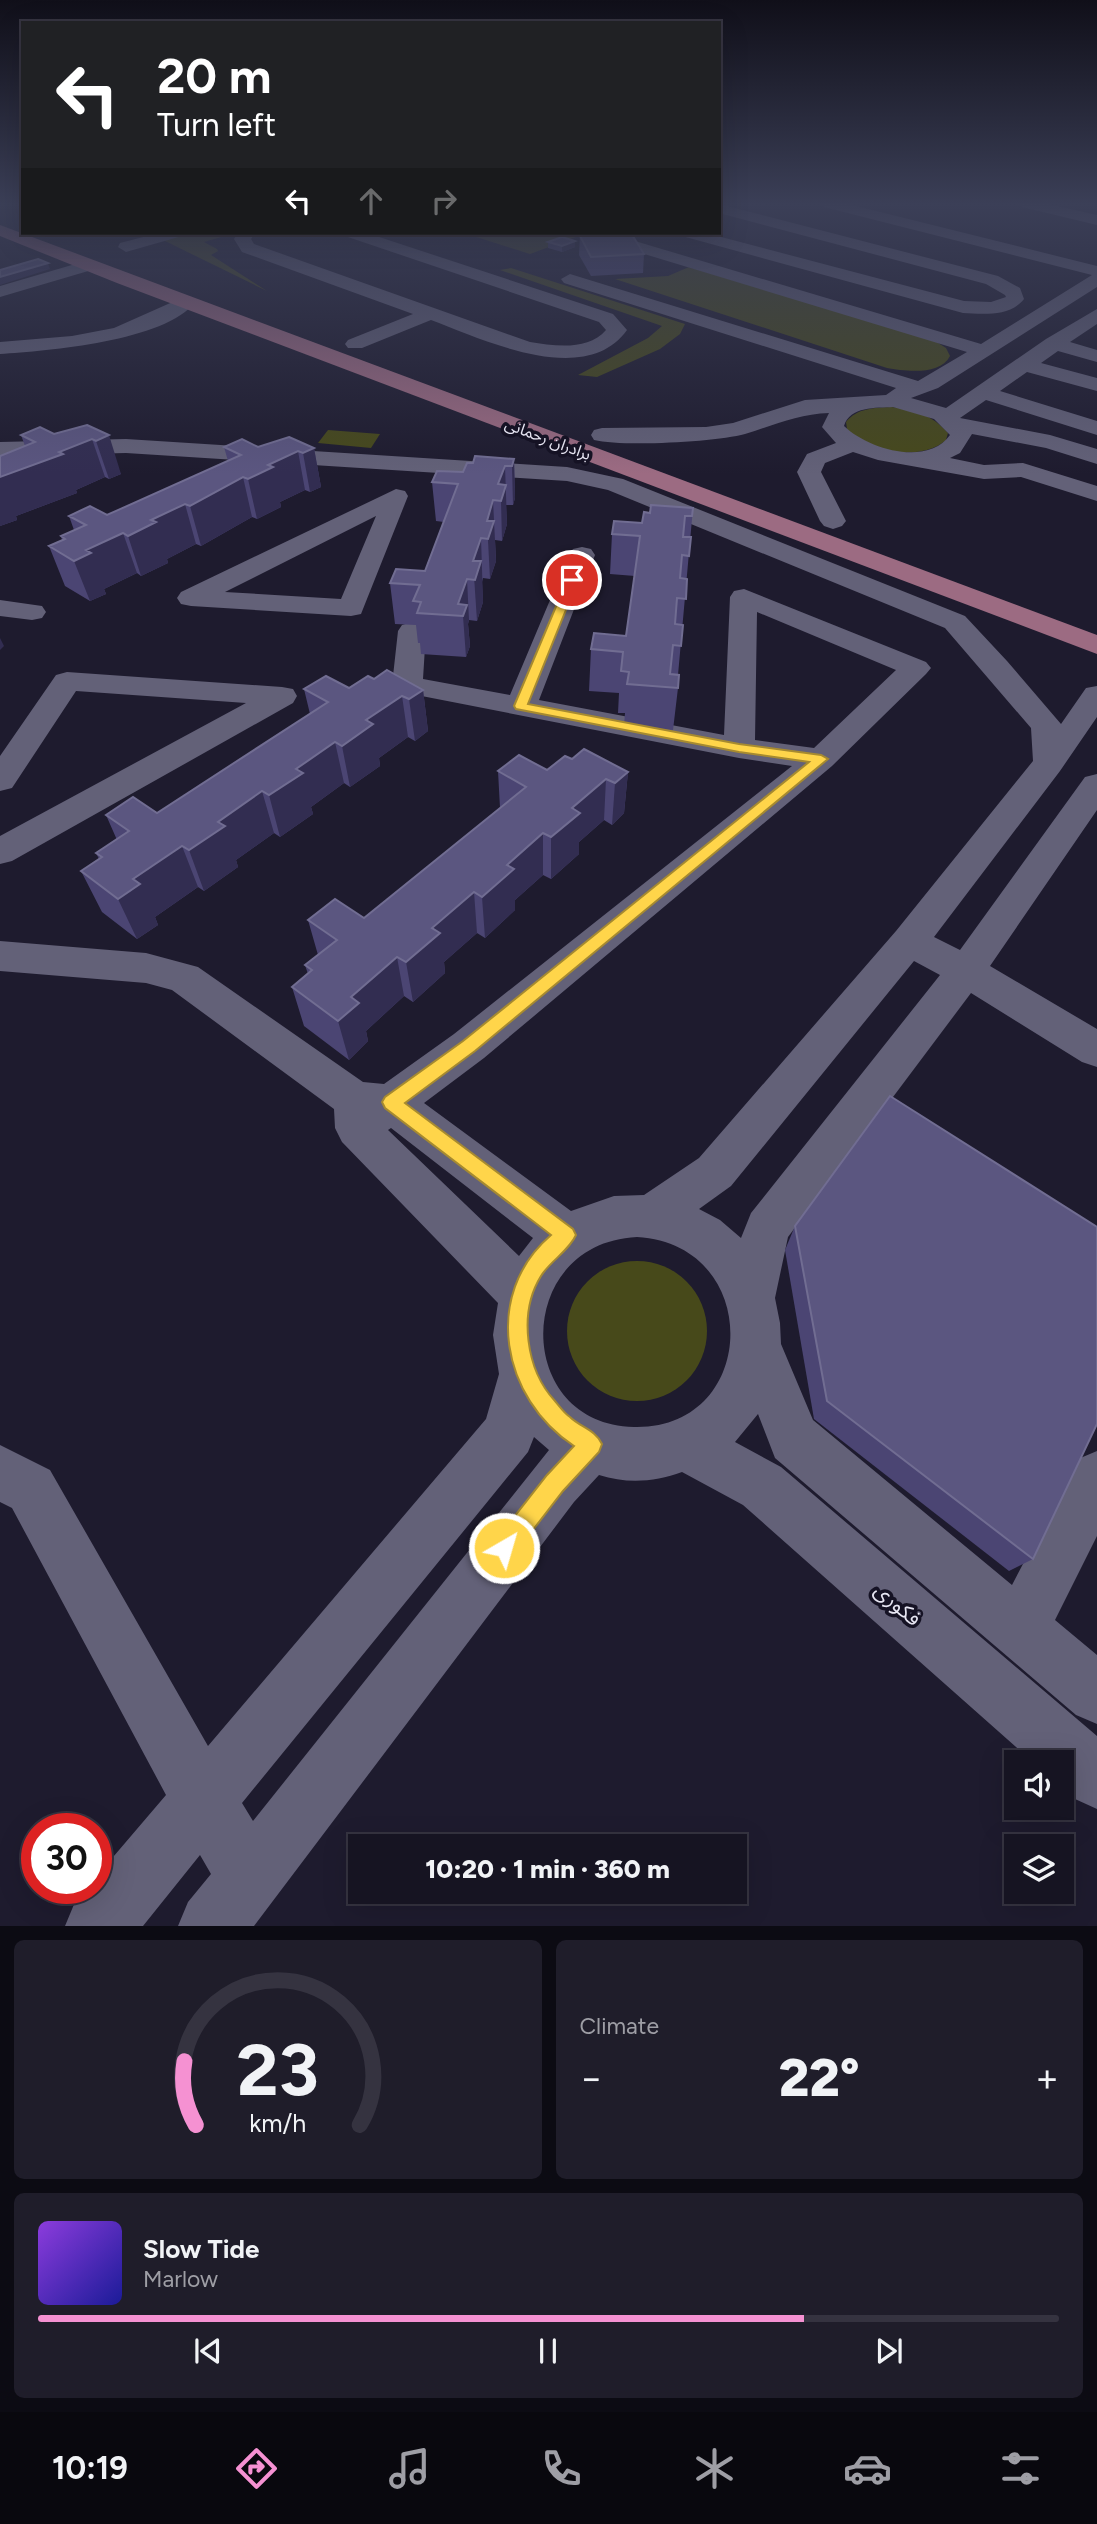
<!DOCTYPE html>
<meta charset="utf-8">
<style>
:root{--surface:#161422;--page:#1f1d2a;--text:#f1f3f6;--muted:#9e9ea5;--line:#353340;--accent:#f591d2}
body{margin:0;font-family:Figtree,"Noto Sans Arabic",sans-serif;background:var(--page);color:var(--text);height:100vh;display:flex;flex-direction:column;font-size:26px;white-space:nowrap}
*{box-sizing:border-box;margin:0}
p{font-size:23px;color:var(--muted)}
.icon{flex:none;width:38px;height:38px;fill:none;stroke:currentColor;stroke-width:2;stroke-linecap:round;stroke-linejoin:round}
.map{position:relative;height:1926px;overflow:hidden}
.side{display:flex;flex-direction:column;gap:14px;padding:14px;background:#0c0b13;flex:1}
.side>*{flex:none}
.top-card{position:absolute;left:21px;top:21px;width:700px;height:214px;border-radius:0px;box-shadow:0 7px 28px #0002,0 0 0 2px var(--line);background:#202124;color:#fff;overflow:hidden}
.tools{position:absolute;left:1004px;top:1750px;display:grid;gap:14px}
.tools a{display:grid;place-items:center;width:70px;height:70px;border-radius:0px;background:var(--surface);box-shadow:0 7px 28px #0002,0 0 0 2px var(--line);font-size:35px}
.speed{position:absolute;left:21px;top:1813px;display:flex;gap:14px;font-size:35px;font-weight:700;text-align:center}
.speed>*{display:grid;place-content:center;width:91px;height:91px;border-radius:50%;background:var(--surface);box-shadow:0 7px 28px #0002,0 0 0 2px var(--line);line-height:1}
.speed .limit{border:10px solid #d22;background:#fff;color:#111}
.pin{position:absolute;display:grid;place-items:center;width:60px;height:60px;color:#fff;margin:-30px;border:4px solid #fff;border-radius:50%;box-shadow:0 2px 7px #0007}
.me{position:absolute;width:77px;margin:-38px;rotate:38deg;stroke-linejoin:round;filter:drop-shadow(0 0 5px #0008)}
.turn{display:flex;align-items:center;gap:24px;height:147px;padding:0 21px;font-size:32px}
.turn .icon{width:91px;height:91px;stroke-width:2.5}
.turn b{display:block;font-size:49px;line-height:60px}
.lanes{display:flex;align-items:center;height:66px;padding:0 21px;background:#0003;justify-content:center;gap:35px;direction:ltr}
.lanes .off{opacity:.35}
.big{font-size:52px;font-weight:800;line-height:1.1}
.side .card{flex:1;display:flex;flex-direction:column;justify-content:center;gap:10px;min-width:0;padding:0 24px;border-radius:10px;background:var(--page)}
.side .dial{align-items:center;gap:0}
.dial svg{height:182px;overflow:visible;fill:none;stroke:var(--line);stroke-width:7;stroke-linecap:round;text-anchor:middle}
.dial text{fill:var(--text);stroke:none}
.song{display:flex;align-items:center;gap:21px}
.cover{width:84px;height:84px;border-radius:10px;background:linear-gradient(135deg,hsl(270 70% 55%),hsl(240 70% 35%))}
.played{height:7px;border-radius:4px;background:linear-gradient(90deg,var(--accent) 75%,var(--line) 75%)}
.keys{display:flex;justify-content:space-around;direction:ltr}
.heat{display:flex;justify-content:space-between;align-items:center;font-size:38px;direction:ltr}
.side .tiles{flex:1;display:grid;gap:14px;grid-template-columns:1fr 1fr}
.card:last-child{grid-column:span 2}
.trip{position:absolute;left:348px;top:1834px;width:399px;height:70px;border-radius:0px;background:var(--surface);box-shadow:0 7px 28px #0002,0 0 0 2px var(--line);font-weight:800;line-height:70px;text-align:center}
.tab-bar{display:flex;height:112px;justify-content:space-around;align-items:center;background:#09080e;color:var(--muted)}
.tab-bar .icon{width:49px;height:49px}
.tab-bar .active{color:var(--accent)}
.tab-bar b{font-size:32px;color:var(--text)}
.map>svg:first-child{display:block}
.green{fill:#47491a}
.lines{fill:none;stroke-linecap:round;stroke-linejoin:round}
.minor{fill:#636178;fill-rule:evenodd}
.major{fill:#9c6b82;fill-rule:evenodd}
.wall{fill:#4b4573}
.shaded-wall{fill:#322d51}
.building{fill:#5b5680;stroke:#716d92;stroke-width:2}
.route{fill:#ffd54a;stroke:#a68a30;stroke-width:2}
.labels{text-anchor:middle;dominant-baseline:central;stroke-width:7;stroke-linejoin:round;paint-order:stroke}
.far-street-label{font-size:16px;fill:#e6e5f2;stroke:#151224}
.near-street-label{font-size:21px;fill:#e6e5f2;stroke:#151224}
</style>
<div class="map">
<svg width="1097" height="1926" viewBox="0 0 1097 1926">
<rect width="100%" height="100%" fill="#1e1b2e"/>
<!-- green -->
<g class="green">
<polygon points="187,233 235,233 204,242 217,249 218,251 211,255 267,291 163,240"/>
<polygon points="464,233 574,233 581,235 530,254"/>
<path d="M689,267L935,341L946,348L950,356C940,376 905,371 887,368L615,279L668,276Z"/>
<polygon points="511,268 685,324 680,334 660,349 597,377 578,375 648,338 662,326 500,270"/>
<path d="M891,407C915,410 931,414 948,433L946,440C926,458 888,454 864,443C858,440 852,434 847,429L846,422C857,408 874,408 891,407Z"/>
<polygon points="328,430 380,434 371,448 318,443"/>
<circle cx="637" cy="1331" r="70"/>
</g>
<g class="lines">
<!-- minor -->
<g class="minor">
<path d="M719,204L998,276L1020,288L1024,299C1010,317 983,314 963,313L682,236L680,233H706L964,301L991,302L1006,297L1005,295L986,284L719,213Z"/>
<path d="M821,204H848L1097,266V287L938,388L911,398L946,408L1046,339L1097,309V324L1070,342L1097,350V362L1058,351L1041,363L1097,378V391L1027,372L1000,391L1097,421V435L986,400L960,418L1050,435L1097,449V464L1046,448L972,434L960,453L950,458L984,465L1023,463L1097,486V501L1021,477L984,479L878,460L853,452L825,463L821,472L846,521L842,526L833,529L824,526L820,521L797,472L807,454L836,443L822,427L829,413C799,414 774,425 745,434C716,442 623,447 594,440L591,435L594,430L602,428L706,427L733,423L805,400L886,395L896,388L564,283L561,279L570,274L918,381L967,352L585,236L583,233H608L981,344L1092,275L824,207ZM893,407L934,419L950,435C927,467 868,449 844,426C850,406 876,408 893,407Z"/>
<polygon points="1019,204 1048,204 1097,215 1097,225 1022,207"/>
<polygon points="159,233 184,233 182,236 126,252 118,247 120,243"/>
<path d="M238,233H255L251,239L254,244L530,342C555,346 588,351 606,330L599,322L345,236L343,233H367L613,314L627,330C585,389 482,339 431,320L362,348H348L345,344L348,340L413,314L242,252L234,239Z"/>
<polygon points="89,260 98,265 95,269 0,297 0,286"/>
<path d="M186,296L193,298L195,302C166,341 47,351 0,354V342L72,336L114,328Z"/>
<path d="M126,439L567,467L623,479L965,616L1007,661L1061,724L1086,688L1097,686V717L1060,771L934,937L960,950L1085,777L1097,774V810L990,966L1097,1029V1067L1082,1062L971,993L788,1237L775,1298L780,1323L781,1344L813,1420L1012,1585L1078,1459L1097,1451V1536L1055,1620L1097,1655V1724L1076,1715L775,1458L758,1414L735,1442L781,1467L1097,1736V1809L1075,1799L1062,1788V1762H1033L743,1505L682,1472C655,1482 627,1484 599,1475L574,1502L254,1926H178L188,1902L211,1874L200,1855L143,1926H65L75,1902L87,1888H96V1877L166,1795L12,1508L0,1502V1445L50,1470L208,1746L486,1419L499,1374L493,1335L498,1303L342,1142L335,1128L334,1109L172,990L146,983L0,971V941L146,953L198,967L363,1082L384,1084L454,1034L792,766L739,758L396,691L392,685L398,631L402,625L412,622L422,625L426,631L423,679L510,695L569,555L573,549L582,547L591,549L595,555L539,700L724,735L730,597L734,591L744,589L926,662L931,668L926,674L832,766L484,1058L424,1103L571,1211L614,1196L644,1195L699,1158L896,931L1033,761L1031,728L945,628L608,490L567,481L126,453L0,456V442ZM757,612L896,670L814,748L755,740ZM914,961L940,975L751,1213L741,1238L720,1220L699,1209L731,1186ZM391,1128L533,1238L519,1256L388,1130ZM637,1237C764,1244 760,1430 634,1427C513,1425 512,1243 637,1237ZM534,1437L549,1450L253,1821L242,1803L528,1452Z"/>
<path d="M396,489L405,491L408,496L361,614L351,616L191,606L181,604L177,598L181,592ZM376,516L341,599L225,592Z"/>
<polygon points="0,600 42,606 46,612 42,618 32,620 0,616"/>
<polygon points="67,672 282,687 293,689 297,696 293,703 12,861 0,864 0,836 246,703 76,691 12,788 0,791 0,756 56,675"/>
</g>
<!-- major -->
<polygon class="major" points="0,225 1097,635 1097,654 117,283 0,236"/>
</g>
<!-- wall -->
<g class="wall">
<polygon points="580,236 644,254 643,273 591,276 579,255"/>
<polygon points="548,242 575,247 562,252 548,248"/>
<polygon points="87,425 121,474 109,479 105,477 76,490 77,493 16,516 17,520 0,526 25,446 21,435 54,434"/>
<polygon points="224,447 314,448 321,487 310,492 305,490 280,502 281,507 257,519 252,517 201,546 196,544 167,559 168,563 141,576 137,573 104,589 106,594 90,601 65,586 49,546 62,540 61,536 74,530 69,516 107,515 228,461"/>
<polygon points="514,459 515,498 513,505 506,505 507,524 502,541 495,540 496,561 490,579 483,578 482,582 483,602 477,621 469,620 468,624 470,646 466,657 421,654 420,643 418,643 416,625 395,624 390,583 425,571 444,522 436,521 432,482"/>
<polygon points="693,508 678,675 678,688 673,730 624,726 625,713 618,713 619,693 589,691 591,649 626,636 635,576 610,574 612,534 642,523 650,513"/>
<polygon points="374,679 423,690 428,731 415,741 408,737 379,758 380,766 350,787 344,783 311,807 313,814 280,837 274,833 236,860 238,867 204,891 198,887 155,917 158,925 137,939 102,912 81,871 99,859 96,853 117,840 106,815 157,813 310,714 304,689 349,688"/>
<polygon points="572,759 628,772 624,813 612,825 604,820 579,842 579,854 551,879 543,875 515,900 515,910 485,938 477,933 444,962 445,973 413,1002 404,996 366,1031 368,1041 349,1060 304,1026 292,987 308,974 305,965 318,955 308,920 364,918 500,808 498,771 547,770"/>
<polygon points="795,1226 1033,1559 1009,1571 814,1419 785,1250"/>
</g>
<!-- shaded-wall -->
<g class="shaded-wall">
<polygon points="575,241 575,247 562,252 562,246"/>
<polygon points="48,263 50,269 0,285 0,277"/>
<polygon points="109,435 121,474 109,479 96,441"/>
<polygon points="92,439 105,477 76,490 77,493 16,516 17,520 0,526 0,477"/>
<polygon points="314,448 321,487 310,492 303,453"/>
<polygon points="298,451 305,490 280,502 281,507 257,519 248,479 268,465"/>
<polygon points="514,459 515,498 513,505 512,466"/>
<polygon points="505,466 507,524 502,541 501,501 498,484"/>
<polygon points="243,477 252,517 201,546 190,506"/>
<polygon points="493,500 496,561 490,579 487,521"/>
<polygon points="185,504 196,544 167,559 168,563 141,576 128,536 151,520"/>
<polygon points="123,533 137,573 104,589 106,594 90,601 74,561 86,550"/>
<polygon points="481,538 483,602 477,621 473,561"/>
<polygon points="467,579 469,620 468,624 470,646 466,657 463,616 458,604"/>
<polygon points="0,638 4,646 0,650"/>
<polygon points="423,690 428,731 415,741 409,699"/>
<polygon points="402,696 408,737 379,758 380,766 350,787 342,746 366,720"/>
<polygon points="335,742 344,783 311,807 313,814 280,837 269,795 296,769"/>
<polygon points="628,772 624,813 612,825 615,783"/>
<polygon points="606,779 604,820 579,842 579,854 551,879 551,837 572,808"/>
<polygon points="262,791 274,833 236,860 238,867 204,891 189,850 218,822"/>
<polygon points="543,833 543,875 515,900 515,910 485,938 482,897 507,865"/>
<polygon points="182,846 198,887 155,917 158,925 137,939 118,899 133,879"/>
<polygon points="474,892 477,933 444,962 445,973 413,1002 406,962 432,928"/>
<polygon points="397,957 404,996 366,1031 368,1041 349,1060 338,1021 351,997"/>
</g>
<!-- building -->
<g class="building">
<polygon points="631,233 644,254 591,257 580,236"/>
<polygon points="562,237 575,241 562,246 548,242"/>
<polygon points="38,259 48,263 0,277 0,270"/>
<polygon points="87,425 109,435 96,441 92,439 59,452 63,454 0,477 0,456 35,442 21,435 40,427 54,434"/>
<polygon points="289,437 314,448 303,453 298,451 268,465 273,467 248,479 243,477 190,506 185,504 151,520 156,522 128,536 123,533 86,550 91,553 74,561 49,546 65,539 61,536 86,525 69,516 90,506 107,515 241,455 224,447 242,439 258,447"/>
<polygon points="475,456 514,459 512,466 505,466 498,484 506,485 501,501 493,500 487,521 494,521 488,539 481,538 473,561 481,561 475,580 467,579 458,604 467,605 463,616 417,613 421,602 413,601 420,585 390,583 396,569 425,571 458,484 432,482 437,471 463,472 467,463 473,463"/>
<polygon points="651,505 693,508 692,516 685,516 683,537 691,537 689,556 682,555 680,578 687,579 686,599 677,598 675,624 683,625 681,646 673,645 670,674 679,675 678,688 627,684 629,672 621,671 623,652 591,649 594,633 626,636 640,536 612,534 614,521 642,523 644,512 650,513"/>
<polygon points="387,670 423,690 409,699 402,696 366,720 373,724 342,746 335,742 296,769 303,773 269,795 262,791 218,822 225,826 189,850 182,846 133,879 140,884 118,899 81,871 102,857 96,853 129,831 106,815 133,797 157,813 328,702 304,689 326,676 349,688 368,676 374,679"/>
<polygon points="584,749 628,772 615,783 606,779 572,808 580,813 551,837 543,833 507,865 514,869 482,897 474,892 432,928 440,933 406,962 397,957 351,997 359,1003 338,1021 292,987 312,970 305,965 337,940 308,920 335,899 364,918 526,787 498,771 519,755 547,770 565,756 572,759"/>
<polygon points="890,1096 1097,1227 1097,1424 1033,1559 827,1401 795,1226"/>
</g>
<!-- sky -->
<linearGradient id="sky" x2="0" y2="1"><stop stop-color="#100f19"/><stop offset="0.43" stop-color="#3b3f57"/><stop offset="1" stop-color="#3b3f57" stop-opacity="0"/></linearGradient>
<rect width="1097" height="474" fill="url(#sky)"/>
<!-- route -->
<path class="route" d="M568,578L578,580L528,704L739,744L821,755L828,759L475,1051L405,1103L573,1229L576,1235C569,1251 550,1261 541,1276C518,1313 526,1370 555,1401C560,1407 564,1413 570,1417C580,1427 596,1430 602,1444L599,1452L563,1491L512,1557L504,1560L496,1557L492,1548L496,1540L547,1475L574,1446C502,1399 481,1295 551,1235L385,1108L382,1102L385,1097L463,1041L809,762L739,752L516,709L514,706Z"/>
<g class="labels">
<!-- far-street labels -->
<g class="far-street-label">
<text transform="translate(548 439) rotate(21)">برادران رحمانی</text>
</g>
<!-- near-street labels -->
<g class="near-street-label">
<text transform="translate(898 1604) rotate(41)">فکوری</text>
</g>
</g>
</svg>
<div class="tools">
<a><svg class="icon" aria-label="sound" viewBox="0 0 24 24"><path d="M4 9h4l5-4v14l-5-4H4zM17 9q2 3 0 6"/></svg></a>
<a><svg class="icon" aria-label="layers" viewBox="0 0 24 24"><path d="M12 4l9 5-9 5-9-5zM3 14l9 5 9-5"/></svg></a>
</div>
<div class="speed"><div class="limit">30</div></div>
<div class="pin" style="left:572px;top:580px;background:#d93025"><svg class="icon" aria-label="arrive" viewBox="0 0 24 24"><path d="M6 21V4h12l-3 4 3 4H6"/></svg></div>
<svg class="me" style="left:504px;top:1548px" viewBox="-20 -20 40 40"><circle r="17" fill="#ffd54a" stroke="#fff" stroke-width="3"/><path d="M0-11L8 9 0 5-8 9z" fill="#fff"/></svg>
<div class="trip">10:20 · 1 min · 360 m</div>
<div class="top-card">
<div class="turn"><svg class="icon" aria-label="left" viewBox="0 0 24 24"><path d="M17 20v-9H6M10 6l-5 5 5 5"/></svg><div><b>20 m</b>Turn left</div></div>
<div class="lanes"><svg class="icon" aria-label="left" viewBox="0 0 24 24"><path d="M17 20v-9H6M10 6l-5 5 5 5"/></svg><svg class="icon off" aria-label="ahead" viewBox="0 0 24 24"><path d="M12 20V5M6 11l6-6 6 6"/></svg><svg class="icon off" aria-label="right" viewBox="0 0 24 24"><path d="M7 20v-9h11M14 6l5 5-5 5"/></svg></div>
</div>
</div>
<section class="side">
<div class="tiles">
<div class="card dial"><svg viewBox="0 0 100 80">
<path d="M14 69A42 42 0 1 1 86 69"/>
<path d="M14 69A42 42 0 0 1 9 41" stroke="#f591d2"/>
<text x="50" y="56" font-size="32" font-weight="700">23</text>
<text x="50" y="72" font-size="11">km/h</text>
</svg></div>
<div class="card"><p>Climate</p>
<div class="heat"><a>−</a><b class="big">22°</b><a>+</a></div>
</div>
<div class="card">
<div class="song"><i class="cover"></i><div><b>Slow Tide</b><p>Marlow</p></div></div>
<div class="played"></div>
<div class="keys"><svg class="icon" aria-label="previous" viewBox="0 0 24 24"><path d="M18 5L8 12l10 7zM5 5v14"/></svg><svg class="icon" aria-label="pause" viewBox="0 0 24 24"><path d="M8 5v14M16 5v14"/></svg><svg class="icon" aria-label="next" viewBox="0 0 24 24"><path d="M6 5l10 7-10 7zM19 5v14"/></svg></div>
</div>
</div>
</section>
<nav class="tab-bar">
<b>10:19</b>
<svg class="icon active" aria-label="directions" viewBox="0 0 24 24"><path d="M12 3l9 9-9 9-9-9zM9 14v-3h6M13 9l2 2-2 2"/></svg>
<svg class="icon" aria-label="music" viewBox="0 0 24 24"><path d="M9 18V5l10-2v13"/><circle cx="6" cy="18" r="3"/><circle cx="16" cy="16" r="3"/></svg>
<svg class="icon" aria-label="phone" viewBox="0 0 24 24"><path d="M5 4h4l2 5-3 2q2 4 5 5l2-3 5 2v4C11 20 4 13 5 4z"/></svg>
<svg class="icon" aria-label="climate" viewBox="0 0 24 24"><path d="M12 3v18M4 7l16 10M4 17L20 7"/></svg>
<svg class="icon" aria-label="car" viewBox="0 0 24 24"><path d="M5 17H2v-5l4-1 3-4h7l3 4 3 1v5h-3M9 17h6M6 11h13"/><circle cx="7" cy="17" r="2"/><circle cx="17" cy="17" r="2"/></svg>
<svg class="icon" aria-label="filters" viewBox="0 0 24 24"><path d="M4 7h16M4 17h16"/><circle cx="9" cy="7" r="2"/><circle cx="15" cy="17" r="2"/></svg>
</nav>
